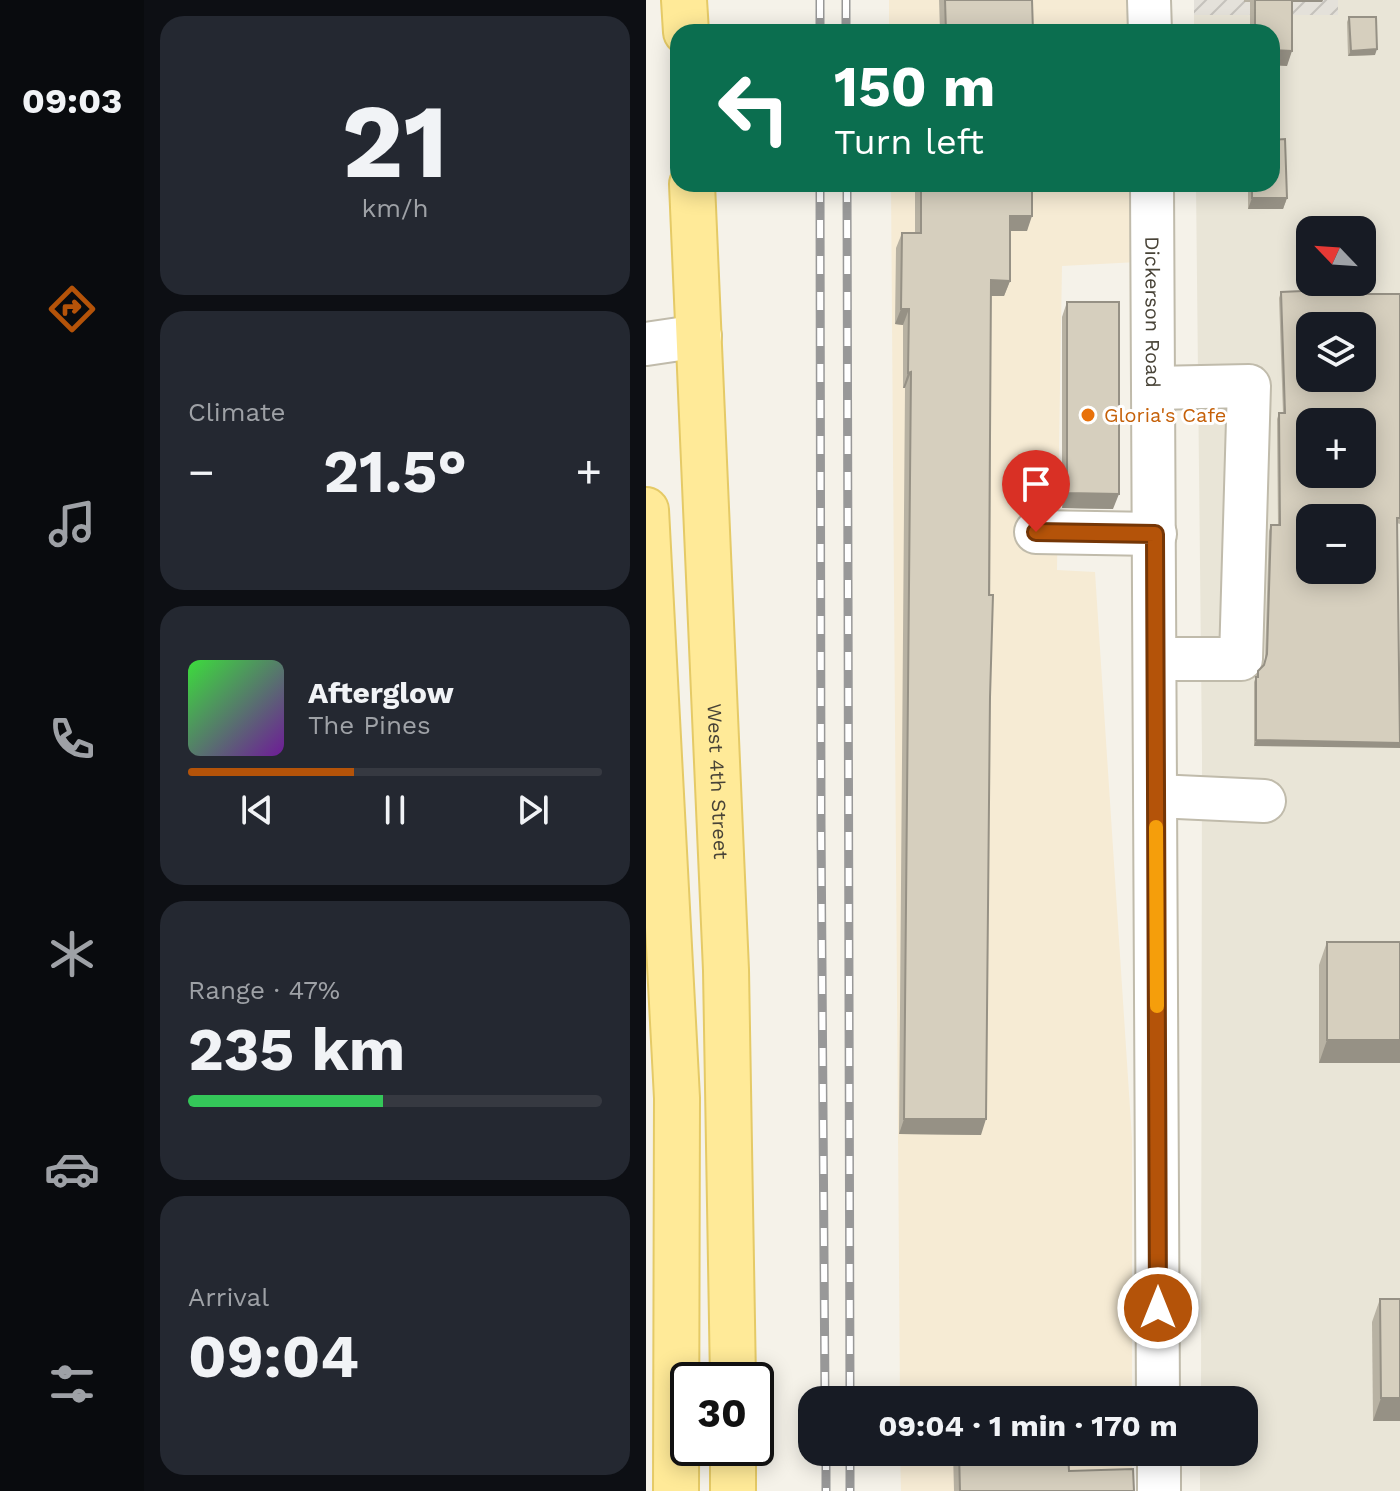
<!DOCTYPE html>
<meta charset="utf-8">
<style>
:root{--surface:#171b24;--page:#242831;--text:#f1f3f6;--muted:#9ea1a6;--line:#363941;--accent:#b45309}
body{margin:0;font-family:"Work Sans",sans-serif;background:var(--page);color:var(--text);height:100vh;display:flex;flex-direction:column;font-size:30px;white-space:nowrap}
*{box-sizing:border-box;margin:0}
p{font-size:26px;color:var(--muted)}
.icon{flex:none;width:44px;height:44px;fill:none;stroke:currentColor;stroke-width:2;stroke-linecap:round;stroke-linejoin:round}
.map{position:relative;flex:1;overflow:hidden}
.drawer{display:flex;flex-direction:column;gap:16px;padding:16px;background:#0d0f14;width:502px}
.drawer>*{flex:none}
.guide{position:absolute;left:24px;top:24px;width:610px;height:168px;border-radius:24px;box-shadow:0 4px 20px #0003;background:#0b6e4f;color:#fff;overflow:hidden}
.needle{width:52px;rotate:295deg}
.tools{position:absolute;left:650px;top:216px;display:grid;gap:16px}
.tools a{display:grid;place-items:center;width:80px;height:80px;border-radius:16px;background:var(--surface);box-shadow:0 4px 20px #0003;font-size:40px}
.speed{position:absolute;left:24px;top:1362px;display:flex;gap:16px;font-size:40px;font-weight:700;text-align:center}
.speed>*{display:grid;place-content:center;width:104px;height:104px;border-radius:50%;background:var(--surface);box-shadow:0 4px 20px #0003;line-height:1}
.speed .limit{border:4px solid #111;border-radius:12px;background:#fff;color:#111}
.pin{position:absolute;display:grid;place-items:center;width:68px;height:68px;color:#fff;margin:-82px -34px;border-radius:50% 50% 50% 0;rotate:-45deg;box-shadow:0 0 8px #0007}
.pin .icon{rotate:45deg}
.me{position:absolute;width:88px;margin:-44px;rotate:0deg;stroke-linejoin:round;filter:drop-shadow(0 0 6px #0008)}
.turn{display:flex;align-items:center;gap:28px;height:168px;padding:0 32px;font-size:36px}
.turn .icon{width:104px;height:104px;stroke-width:2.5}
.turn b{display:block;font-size:56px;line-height:68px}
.big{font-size:60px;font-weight:700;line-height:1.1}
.drawer .widget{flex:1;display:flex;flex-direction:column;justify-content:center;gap:12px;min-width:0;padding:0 28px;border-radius:24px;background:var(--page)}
.drawer .dial{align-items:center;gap:0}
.dial b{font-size:104px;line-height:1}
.song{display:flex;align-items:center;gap:24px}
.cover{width:96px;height:96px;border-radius:12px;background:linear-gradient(135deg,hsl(120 70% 55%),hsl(280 70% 35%))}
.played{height:8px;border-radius:4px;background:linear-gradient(90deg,var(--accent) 40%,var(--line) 40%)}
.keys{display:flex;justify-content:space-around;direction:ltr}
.heat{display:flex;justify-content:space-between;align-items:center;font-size:44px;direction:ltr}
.charge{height:12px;border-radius:6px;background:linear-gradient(90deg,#34c759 47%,var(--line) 0)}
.trip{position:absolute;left:152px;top:1386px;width:460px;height:80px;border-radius:24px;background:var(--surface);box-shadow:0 4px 20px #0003;font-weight:700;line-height:80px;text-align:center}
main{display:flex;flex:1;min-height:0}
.dock{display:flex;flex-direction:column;width:144px;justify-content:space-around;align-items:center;background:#090b0e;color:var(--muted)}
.dock .icon{width:56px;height:56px}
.dock .selected{color:var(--accent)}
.dock b{font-size:36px;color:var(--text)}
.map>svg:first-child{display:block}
.residential{fill:#e9e5d7;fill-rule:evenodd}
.commercial{fill:#f6ebd4}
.industrial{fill:url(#industrial-furrows)}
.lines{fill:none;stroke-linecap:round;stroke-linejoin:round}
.minor-casing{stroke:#c0bbab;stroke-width:46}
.major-casing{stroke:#e5ca66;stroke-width:48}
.minor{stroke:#fff;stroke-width:42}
.major{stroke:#ffea98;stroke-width:44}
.rail-casing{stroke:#989898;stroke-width:9}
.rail{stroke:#fff;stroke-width:6;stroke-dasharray:18;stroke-linecap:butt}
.wall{fill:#b8b2a3}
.shaded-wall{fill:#969185}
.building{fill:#d6cfbe;stroke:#969185;stroke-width:2;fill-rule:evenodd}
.route-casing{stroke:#753606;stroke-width:20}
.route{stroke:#b45309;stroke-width:14}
.slow{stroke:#f59e0b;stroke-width:14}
.food-dot{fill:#e8710a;stroke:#fff;stroke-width:3}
.labels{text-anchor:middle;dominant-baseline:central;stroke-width:6;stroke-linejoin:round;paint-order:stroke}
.street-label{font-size:20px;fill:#484337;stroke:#fff}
.food-label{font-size:20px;fill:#c56008;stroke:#fff;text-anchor:start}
</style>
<main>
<nav class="dock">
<b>09:03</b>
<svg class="icon selected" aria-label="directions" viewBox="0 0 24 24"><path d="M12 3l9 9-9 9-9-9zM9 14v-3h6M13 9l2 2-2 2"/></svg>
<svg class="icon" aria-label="music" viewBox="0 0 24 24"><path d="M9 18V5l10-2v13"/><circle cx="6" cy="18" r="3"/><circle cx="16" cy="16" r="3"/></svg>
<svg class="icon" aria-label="phone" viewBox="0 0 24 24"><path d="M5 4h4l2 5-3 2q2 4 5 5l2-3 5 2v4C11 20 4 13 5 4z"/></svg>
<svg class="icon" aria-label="climate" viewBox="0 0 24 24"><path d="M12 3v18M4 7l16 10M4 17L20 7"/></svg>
<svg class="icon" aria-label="car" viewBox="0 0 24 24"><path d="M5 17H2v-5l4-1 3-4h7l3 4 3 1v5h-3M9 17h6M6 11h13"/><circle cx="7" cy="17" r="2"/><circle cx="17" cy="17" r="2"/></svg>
<svg class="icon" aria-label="filters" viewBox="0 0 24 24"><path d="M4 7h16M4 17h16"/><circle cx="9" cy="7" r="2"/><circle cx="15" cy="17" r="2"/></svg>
</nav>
<section class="drawer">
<div class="widget dial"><b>21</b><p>km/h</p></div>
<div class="widget"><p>Climate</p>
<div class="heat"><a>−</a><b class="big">21.5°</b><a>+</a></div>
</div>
<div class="widget">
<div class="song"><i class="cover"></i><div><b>Afterglow</b><p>The Pines</p></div></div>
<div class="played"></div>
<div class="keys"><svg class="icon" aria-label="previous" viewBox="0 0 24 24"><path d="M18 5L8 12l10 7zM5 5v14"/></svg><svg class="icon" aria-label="pause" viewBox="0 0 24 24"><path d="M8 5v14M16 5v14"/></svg><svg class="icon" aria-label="next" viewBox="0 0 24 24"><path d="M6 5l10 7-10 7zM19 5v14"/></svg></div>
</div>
<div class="widget"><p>Range · 47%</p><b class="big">235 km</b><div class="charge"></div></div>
<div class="widget"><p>Arrival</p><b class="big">09:04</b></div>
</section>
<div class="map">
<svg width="754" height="1491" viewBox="0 0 754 1491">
<defs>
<pattern id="industrial-furrows" width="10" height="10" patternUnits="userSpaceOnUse" patternTransform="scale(2)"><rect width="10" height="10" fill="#e4e1da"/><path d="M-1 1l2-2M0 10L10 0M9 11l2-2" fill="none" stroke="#c5c2bc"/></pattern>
</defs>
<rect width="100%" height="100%" fill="#f5f2e9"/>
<!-- residential -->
<path class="residential" d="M692,0H754V1491H554V1452H598V1400H555L556,754L550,184H626V32H548V15H692ZM664,230H716V282H664ZM664,326H716V378H664ZM664,422H716V474H664ZM664,518H716V570H664Z"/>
<!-- commercial -->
<g class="commercial">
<polygon points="243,0 481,0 482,32 243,32"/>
<polygon points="245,184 489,184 492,262 416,266 411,570 449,572 486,1139 486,1400 254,1400"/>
<polygon points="254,1452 486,1452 486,1491 255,1491"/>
</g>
<!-- industrial -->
<rect class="industrial" x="548" y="0" width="144" height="15"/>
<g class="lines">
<defs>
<g id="minor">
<polyline points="503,0 504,32"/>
<path id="s1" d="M506,184L512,1400"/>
<polyline points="0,344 54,336"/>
<polyline points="508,388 603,386 595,659 509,659"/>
<polyline points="390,532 509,534"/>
<polyline points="510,796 618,801"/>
<polyline points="513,1452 513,1491"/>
</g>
<g id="major">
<polyline points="38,0 40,32"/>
<path id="s2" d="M46,184L80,970L87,1380"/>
<polyline points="0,510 31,1098 30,1491"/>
<polyline points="87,1448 87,1491"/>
</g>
</defs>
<!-- minor casing -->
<use href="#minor" class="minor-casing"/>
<!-- major casing -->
<use href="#major" class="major-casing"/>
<!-- minor -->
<use href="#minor" class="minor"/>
<!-- major -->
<use href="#major" class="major"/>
<defs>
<g id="rail">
<polyline points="174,0 174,32"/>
<polyline points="200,0 200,32"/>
<polyline points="174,184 175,824 179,1400"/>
<polyline points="201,184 204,1400"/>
<polyline points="180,1452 180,1491"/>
<polyline points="204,1452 204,1491"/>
</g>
</defs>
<!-- rail casing -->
<use href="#rail" class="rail-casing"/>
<!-- rail -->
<use href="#rail" class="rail"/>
</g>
<!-- wall -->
<g class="wall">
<polygon points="293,0 386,0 387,32 294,32"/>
<polygon points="598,0 677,0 676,2 646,2 641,66 626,65 626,32 604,32 604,2 598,2"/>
<polygon points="703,17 729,55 702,56 701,22"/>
<polygon points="269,184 386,184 381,231 364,231 364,281 358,296 345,296 344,697 335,1135 253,1134 259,388 257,388 257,325 249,324 250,248 256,233 269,233"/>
<polygon points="602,184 626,184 641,198 637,209 602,209"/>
<polygon points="635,292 754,294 754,524 751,523 608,746 608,682 612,671 617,666 619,660 623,531 625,525 632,525 631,419 633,413 637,413 633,298"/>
<polygon points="421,302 467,509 416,508 416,317"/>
<polygon points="681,942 754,942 754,1063 673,1063 673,965"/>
<polygon points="734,1299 754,1299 754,1421 727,1421 726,1322"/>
<polygon points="307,1452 422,1452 423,1471 488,1491 308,1491"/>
</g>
<!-- shaded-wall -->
<g class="shaded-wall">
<polygon points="641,0 677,0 676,2 640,2"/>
<polygon points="731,49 729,55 702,56 705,51"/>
<polygon points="626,50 646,51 641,66 626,65"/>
<polygon points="606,198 641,198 637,209 602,209"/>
<polygon points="364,216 386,216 381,231 358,231"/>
<polygon points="345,280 364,281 358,296 339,296"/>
<polygon points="255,309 263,309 257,325 249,324"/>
<polygon points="265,372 259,388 257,388 262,373"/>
<polygon points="421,493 473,494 467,509 416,508"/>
<polygon points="610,740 754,743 754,748 608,746"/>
<polygon points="681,1040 754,1040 754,1063 673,1063"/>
<polygon points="258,1119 340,1119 335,1135 253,1134"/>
<polygon points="735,1398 754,1398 754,1421 727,1421"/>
</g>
<!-- building -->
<g class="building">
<polygon points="299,0 386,0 387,32 300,32"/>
<polygon points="609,0 646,0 646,51 626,50 626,32 609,32"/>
<polygon points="703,17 730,17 731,49 705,51"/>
<polygon points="639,139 641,198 606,198 606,184 626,184 626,140"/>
<polygon points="275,184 386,184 386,216 364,216 364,281 345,280 343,595 347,595 344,697 340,1119 258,1119 265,372 262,373 263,309 255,309 256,233 275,233"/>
<path d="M679,290V294H754V518H751L754,743L610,740V677H612V671L618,665L621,654L625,525H634L633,413H639L635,292ZM664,326H716V378H664ZM664,422H716V474H664ZM664,518H716V570H664Z"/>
<polygon points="421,302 473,302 473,494 421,493"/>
<rect x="681" y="942" width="73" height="98"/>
<polygon points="734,1299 754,1299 754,1398 735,1398"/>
<polygon points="313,1452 422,1452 423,1471 487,1469 488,1491 314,1491"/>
</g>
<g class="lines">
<defs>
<polyline id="route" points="390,532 509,534 512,1308"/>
</defs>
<!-- route casing -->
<use href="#route" class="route-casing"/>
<!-- route -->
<use href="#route" class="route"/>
<!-- slow -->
<polyline class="slow" points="510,827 511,1006"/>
</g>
<!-- markers -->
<circle class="food-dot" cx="442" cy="415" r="8"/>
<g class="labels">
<!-- street labels -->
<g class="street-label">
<text stroke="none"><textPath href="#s1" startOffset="128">Dickerson Road</textPath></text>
<text stroke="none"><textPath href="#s2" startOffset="598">West 4th Street</textPath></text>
</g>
<!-- food labels -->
<g class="food-label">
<text x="458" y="415">Gloria's Cafe</text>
</g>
</g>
</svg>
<div class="tools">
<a><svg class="needle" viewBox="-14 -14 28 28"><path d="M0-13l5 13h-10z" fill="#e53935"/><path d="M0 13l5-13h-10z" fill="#9ea1a6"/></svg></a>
<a><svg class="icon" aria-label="layers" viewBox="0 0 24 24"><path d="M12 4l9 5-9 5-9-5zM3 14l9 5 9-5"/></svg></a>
<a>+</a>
<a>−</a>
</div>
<div class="speed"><div class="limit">30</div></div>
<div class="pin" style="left:390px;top:532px;background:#d93025"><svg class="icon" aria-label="arrive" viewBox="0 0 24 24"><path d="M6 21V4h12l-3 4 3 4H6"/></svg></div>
<svg class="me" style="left:512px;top:1308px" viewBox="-20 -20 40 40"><circle r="17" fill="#b45309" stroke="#fff" stroke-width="3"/><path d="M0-11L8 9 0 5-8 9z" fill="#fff"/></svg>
<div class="trip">09:04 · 1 min · 170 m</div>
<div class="guide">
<div class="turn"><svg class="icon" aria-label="left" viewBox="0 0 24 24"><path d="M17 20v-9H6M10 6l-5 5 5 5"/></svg><div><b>150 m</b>Turn left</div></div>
</div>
</div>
</main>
